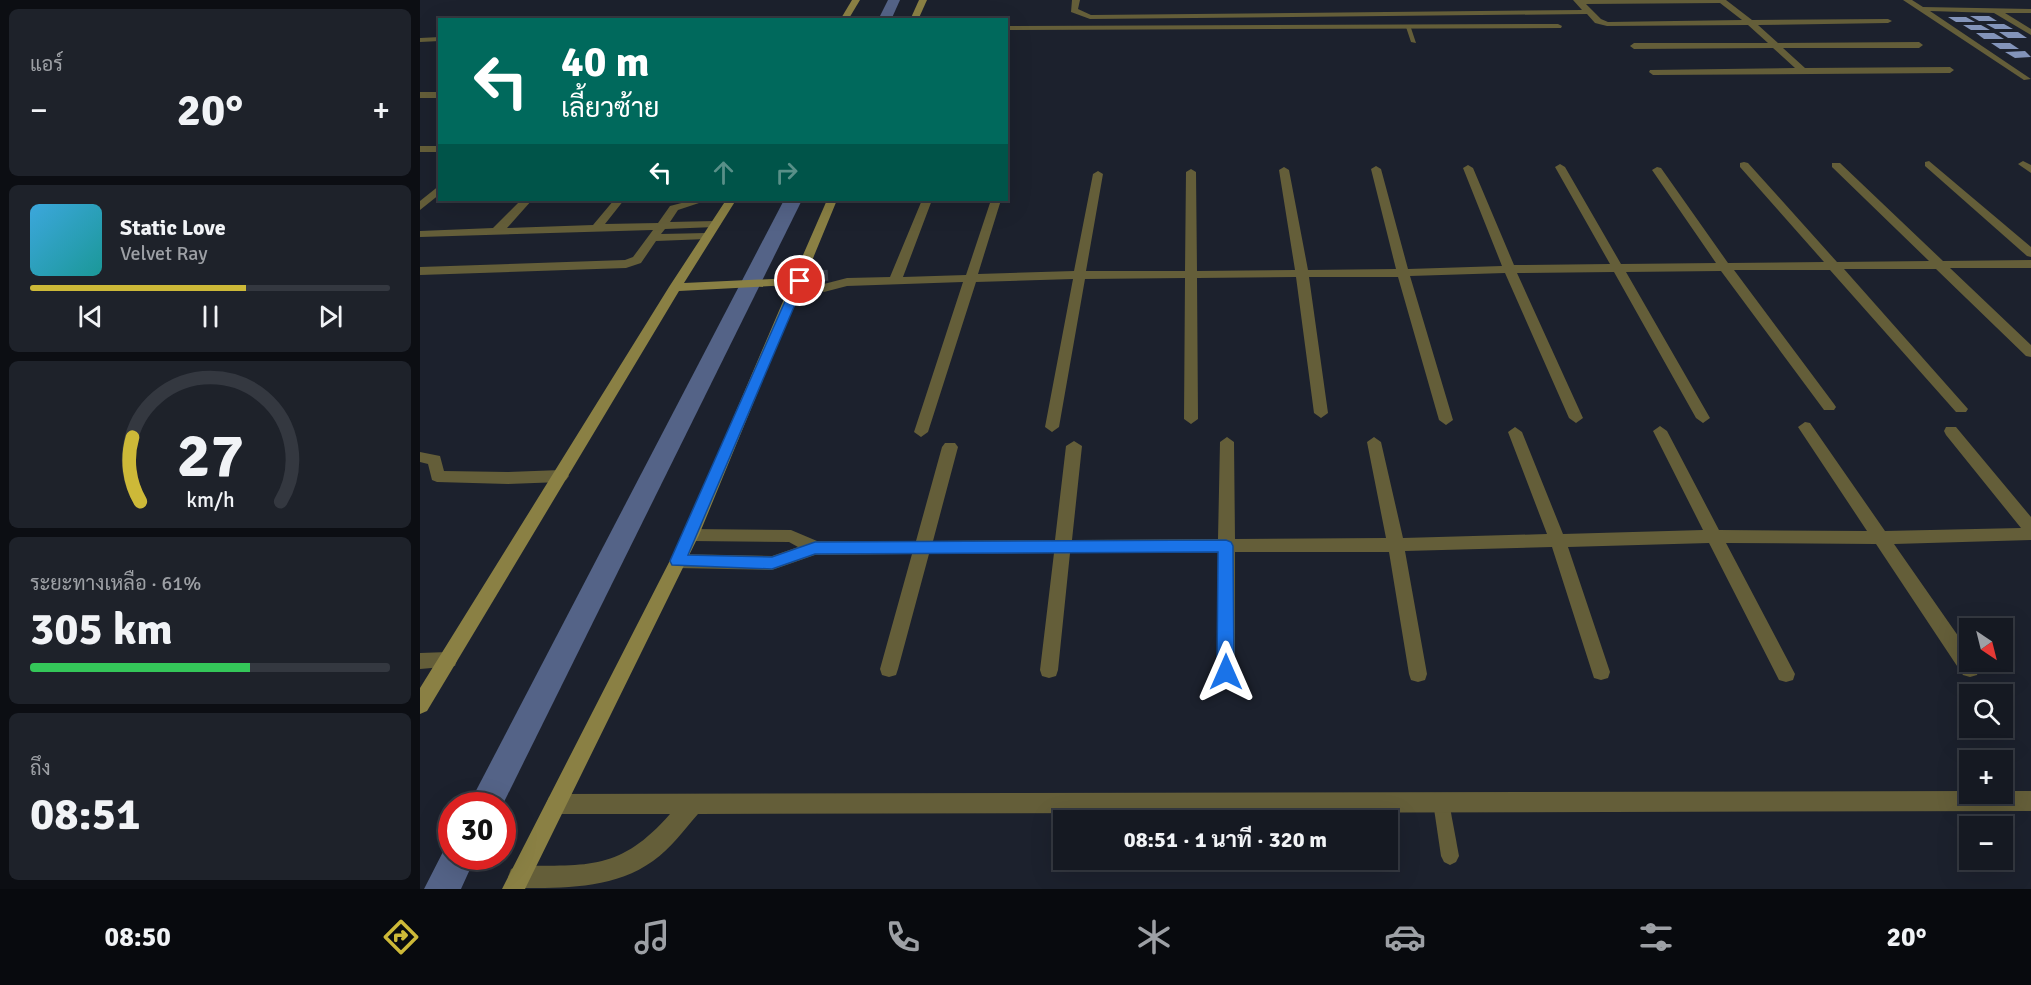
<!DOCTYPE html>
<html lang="th">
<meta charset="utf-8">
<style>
:root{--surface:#151922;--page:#1e222a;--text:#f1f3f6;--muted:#9da0a5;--line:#343840;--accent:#cdb938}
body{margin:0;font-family:Signika,Sarabun,sans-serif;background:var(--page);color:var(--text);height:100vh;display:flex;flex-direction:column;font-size:22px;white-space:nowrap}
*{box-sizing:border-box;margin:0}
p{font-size:20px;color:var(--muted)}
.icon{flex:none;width:33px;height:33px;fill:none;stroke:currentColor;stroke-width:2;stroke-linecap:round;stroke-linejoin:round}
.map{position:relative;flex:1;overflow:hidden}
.drawer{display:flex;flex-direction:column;gap:9px;padding:9px;background:#0c0e13;width:420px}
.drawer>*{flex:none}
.guide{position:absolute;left:18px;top:18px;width:570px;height:183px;border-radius:0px;box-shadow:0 6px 24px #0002,0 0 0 2px var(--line);background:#00695c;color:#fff;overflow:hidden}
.needle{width:39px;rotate:145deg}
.buttons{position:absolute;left:1539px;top:618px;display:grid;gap:12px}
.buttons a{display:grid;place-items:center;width:54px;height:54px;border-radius:0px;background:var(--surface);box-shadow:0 6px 24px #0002,0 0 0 2px var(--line);font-size:30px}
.speed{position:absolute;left:18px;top:792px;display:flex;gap:12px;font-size:30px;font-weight:700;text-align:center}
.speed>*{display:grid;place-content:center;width:78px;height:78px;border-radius:50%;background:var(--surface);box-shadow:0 6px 24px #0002,0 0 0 2px var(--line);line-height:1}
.speed .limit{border:9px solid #d22;background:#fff;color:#111}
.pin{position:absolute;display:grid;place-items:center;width:51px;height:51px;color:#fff;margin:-26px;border:3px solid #fff;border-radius:50%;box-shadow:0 2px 6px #0007}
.me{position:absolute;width:66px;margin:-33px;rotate:0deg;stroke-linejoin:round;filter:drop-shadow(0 0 4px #0008)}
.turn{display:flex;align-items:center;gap:21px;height:126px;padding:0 24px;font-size:27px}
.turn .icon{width:78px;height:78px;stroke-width:2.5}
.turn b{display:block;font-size:42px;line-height:51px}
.lanes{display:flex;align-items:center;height:57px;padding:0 24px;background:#0003;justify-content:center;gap:30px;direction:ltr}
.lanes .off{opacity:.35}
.big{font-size:45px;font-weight:700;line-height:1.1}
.drawer .card{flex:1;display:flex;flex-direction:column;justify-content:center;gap:9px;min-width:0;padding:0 21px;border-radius:9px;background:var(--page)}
.drawer .dial{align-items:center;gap:0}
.dial svg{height:156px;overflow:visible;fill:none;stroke:var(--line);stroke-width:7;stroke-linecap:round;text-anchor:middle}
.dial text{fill:var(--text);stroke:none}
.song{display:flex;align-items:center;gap:18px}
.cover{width:72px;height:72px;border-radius:9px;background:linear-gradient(135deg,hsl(200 70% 55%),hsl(180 70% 35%))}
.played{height:6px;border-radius:3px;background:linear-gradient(90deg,var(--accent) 60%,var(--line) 60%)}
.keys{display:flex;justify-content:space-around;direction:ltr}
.heat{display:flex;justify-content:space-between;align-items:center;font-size:33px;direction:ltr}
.charge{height:9px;border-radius:4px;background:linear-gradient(90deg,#34c759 61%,var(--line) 0)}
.trip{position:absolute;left:633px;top:810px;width:345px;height:60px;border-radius:0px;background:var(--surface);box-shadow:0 6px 24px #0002,0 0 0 2px var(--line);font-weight:700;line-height:60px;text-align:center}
.menu{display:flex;height:96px;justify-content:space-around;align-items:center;background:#080a0e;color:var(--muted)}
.menu .icon{width:42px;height:42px}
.menu .active{color:var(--accent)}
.menu b{font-size:27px;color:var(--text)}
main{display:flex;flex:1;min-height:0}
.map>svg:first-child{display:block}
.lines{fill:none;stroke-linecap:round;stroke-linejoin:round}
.canal{fill:#546387;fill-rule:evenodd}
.building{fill:#8394ba}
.street-tunnel{stroke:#393e49;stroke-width:11;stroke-dasharray:11 6;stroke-linecap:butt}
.lane{fill:#645e39;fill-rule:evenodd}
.street{fill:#645e39;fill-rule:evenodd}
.secondary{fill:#8a8044;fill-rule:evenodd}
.route{fill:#1a73e8;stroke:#114b97;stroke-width:1.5}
</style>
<main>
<section class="drawer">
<div class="card"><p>แอร์</p>
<div class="heat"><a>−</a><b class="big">20°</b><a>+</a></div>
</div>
<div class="card">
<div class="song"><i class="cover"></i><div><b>Static Love</b><p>Velvet Ray</p></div></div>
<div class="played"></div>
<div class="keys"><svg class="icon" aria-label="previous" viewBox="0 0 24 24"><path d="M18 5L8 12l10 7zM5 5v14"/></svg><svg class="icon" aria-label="pause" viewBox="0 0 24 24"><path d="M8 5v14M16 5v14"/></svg><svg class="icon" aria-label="next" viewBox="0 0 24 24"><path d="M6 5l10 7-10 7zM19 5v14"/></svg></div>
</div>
<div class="card dial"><svg viewBox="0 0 100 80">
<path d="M14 69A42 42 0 1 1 86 69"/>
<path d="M14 69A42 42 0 0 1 10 36" stroke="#cdb938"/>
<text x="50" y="56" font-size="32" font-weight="700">27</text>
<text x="50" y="72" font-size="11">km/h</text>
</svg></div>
<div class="card"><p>ระยะทางเหลือ · 61%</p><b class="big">305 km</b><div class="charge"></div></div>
<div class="card"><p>ถึง</p><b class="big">08:51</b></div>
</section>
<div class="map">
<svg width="1611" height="889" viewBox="0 0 1611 889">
<rect width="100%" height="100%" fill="#1c212d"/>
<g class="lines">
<!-- canal -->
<g class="canal">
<polygon points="468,0 480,0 471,20 458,20"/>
<polygon points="364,200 382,200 82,806 48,806"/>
<polygon points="32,842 32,856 56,856 41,889 4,889 27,844"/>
</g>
</g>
<!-- building -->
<g class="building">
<polygon points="1550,16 1569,16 1577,21 1559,21"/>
<polygon points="1528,17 1546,17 1555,22 1536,22"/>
<polygon points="1566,24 1584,24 1593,29 1575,29"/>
<polygon points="1543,25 1561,25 1570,30 1551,30"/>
<polygon points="1579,32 1598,32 1607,38 1588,38"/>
<polygon points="1556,33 1574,33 1584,39 1564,39"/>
<polygon points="1571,43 1590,43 1599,49 1580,49"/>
<polygon points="1605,51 1611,57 1595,58 1585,52"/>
</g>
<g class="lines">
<!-- street-tunnel -->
<polyline class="street-tunnel" points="397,276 412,275"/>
<!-- lane -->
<g class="lane">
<polygon points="986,27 991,28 996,43 991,42"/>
<polygon points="1021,794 1027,796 1029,802 1039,856 1036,862 1030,865 1024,862 1021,856 1013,802 1015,796"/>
</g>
<!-- street -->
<g class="street">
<path d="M652,0H660L658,9L671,15L1162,10L1153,0H1306L1332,20L1468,19L1472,21L1468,23L1338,25L1358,43L1499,42L1503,45L1499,48H1363L1385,68L1530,67L1534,70L1530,73L1233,75L1229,72L1230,70L1375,68L1353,48L1214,49L1210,46L1214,43H1348L1328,25L1187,26L1175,23L1167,14L670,19L651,12ZM1300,3L1322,20L1188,22L1181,19L1166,4Z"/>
<polygon points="1483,0 1492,0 1503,7 1611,9 1611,13 1585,13 1611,29 1611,35 1574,13 1510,11 1611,79 1604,80"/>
<polygon points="1138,24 1142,26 1141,28 586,30 586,26"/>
<polygon points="20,37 20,41 0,42 0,38"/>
<rect x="0" y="92" width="20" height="6"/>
<rect x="0" y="146" width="20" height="6"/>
<polygon points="1509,161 1611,247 1611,257 1607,256 1505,166 1505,162"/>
<polygon points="1603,161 1611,165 1611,173 1598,164"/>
<polygon points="1324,162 1328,163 1417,262 1509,261 1412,167 1412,163 1420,163 1523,261 1611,260 1611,268 1530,268 1611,345 1611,357 1606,356 1516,269 1424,269 1548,409 1546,412 1536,412 1410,270 1314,270 1414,404 1416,407 1414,410 1404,410 1301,271 1206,272 1290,418 1283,423 1276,418 1194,272 1097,273 1163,418 1156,423 1149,418 1085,273 990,276 1033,420 1026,425 1019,420 978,277 889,277 908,413 901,418 894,413 876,277 777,278 778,419 771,424 764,419 765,278 665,279 639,427 632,432 625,427 653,279 556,282 508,432 501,437 494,432 543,282 427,286 404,292 398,288 400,285 427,278 470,277 502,200 512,200 483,277 546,275 571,200 581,200 558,274 654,271 673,174 678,171 683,174 666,271 765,271 766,172 771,169 776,172 777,271 875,270 859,170 864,167 869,170 888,270 976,269 951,169 956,166 961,169 988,269 1082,266 1043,168 1048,165 1053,168 1094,265 1190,264 1135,167 1140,164 1145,167 1201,264 1296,263 1232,170 1237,167 1241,168 1308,263 1404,262 1320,167 1320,163"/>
<polygon points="20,185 20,194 0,210 0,201"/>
<polygon points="101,200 112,200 87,228 173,225 194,200 204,200 185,224 238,223 250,206 273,200 288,200 258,210 250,222 295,221 301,224 295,227 245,229 241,234 287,233 293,236 287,239 236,241 221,263 206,268 0,275 0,267 205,260 213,257 233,230 0,237 0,231 73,228"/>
<polygon points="382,272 397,272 403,276 397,280 378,279 376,276"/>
<polygon points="391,283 397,287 395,290 377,292 371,288 377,284"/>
<polygon points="1385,422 1390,423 1465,531 1601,528 1526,435 1524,431 1526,427 1536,427 1611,517 1611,540 1474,544 1550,653 1550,662 1557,663 1559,669 1557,675 1550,677 1543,675 1456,544 1306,543 1375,674 1373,680 1366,682 1359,680 1289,543 1148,547 1190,672 1188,678 1181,680 1174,678 1172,672 1132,547 985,551 1007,674 1005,680 998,682 991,680 989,674 969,552 815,552 815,672 813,678 806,680 799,678 797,672 798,552 650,553 638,670 636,676 629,678 622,676 620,670 634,553 509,554 478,669 476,675 469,677 462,675 460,669 492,554 395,555 352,570 258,568 252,566 250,561 252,556 258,554 352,556 378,547 369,542 271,541 265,540 263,535 265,530 271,529 371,530 397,541 496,541 522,447 525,443 535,443 538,447 513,541 635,540 646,446 654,441 662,446 652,540 798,539 800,442 807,437 814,442 815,539 966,538 947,442 954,437 961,442 983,538 1127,534 1088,432 1095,427 1102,432 1143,534 1283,530 1233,431 1240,426 1247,431 1299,530 1447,531 1378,427"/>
<polygon points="0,452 20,456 24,471 88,472 141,470 146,472 149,476 146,480 141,482 88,484 17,482 12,480 8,464 0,462"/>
<polygon points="28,652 35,654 37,660 35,666 0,669 0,653"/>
<path d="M1550,791V794H1582V791H1611V811L278,814C264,830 251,848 233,861C194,889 145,888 99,888L91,885L88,877L91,869L99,866C169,865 200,871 250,814H136L129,811L126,804L129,797L136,794Z"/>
</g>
<!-- secondary -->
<g class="secondary">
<polygon points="432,0 440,0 428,20 420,20"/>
<polygon points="499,0 507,0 498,20 490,20"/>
<polygon points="306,200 316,200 264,283 373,278 407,200 417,200 279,535 105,889 82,889 263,535 370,285 259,291 7,711 0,714 0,688 249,287"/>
</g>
</g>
<!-- route -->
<polygon class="route" points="380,277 385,281 268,555 352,557 395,542 806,540 811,542 813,546 814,672 812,677 806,679 800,677 797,672 798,552 395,554 352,569 252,565 250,561 374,281"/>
</svg>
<div class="buttons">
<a><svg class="needle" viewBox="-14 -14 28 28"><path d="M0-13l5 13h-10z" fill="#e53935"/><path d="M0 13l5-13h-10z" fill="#9da0a5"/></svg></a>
<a><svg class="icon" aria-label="search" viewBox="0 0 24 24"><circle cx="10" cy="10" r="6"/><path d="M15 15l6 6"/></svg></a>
<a>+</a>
<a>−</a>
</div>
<div class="speed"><div class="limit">30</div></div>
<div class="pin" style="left:380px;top:281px;background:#d93025"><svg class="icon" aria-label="arrive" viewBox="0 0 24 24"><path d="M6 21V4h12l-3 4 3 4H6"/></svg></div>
<svg class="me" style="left:806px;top:672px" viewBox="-20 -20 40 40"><path d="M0-17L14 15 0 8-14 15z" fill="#1a73e8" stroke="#fff" stroke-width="4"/></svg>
<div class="trip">08:51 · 1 นาที · 320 m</div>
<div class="guide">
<div class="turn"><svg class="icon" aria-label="left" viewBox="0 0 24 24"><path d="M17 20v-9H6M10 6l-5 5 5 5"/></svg><div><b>40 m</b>เลี้ยวซ้าย</div></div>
<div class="lanes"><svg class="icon" aria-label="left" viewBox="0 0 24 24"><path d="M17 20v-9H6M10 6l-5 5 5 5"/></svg><svg class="icon off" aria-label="ahead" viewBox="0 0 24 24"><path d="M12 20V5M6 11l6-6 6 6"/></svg><svg class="icon off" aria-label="right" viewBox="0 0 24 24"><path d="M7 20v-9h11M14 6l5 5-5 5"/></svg></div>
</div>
</div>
</main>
<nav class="menu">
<b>08:50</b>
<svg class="icon active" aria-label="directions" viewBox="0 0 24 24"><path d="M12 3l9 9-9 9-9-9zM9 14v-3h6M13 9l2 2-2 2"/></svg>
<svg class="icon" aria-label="music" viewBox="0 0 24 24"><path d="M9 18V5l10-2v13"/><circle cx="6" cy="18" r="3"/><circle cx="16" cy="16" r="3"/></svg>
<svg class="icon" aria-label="phone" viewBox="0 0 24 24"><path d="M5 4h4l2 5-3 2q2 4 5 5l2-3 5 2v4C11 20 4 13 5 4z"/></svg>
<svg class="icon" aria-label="climate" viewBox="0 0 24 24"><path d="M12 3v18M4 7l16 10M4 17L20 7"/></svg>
<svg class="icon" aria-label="car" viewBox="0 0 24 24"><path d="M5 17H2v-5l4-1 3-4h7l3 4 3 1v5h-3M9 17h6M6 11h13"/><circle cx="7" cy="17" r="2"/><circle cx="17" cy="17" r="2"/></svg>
<svg class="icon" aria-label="filters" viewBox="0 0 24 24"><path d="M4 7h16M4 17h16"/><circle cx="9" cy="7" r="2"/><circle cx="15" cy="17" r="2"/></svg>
<b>20°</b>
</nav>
